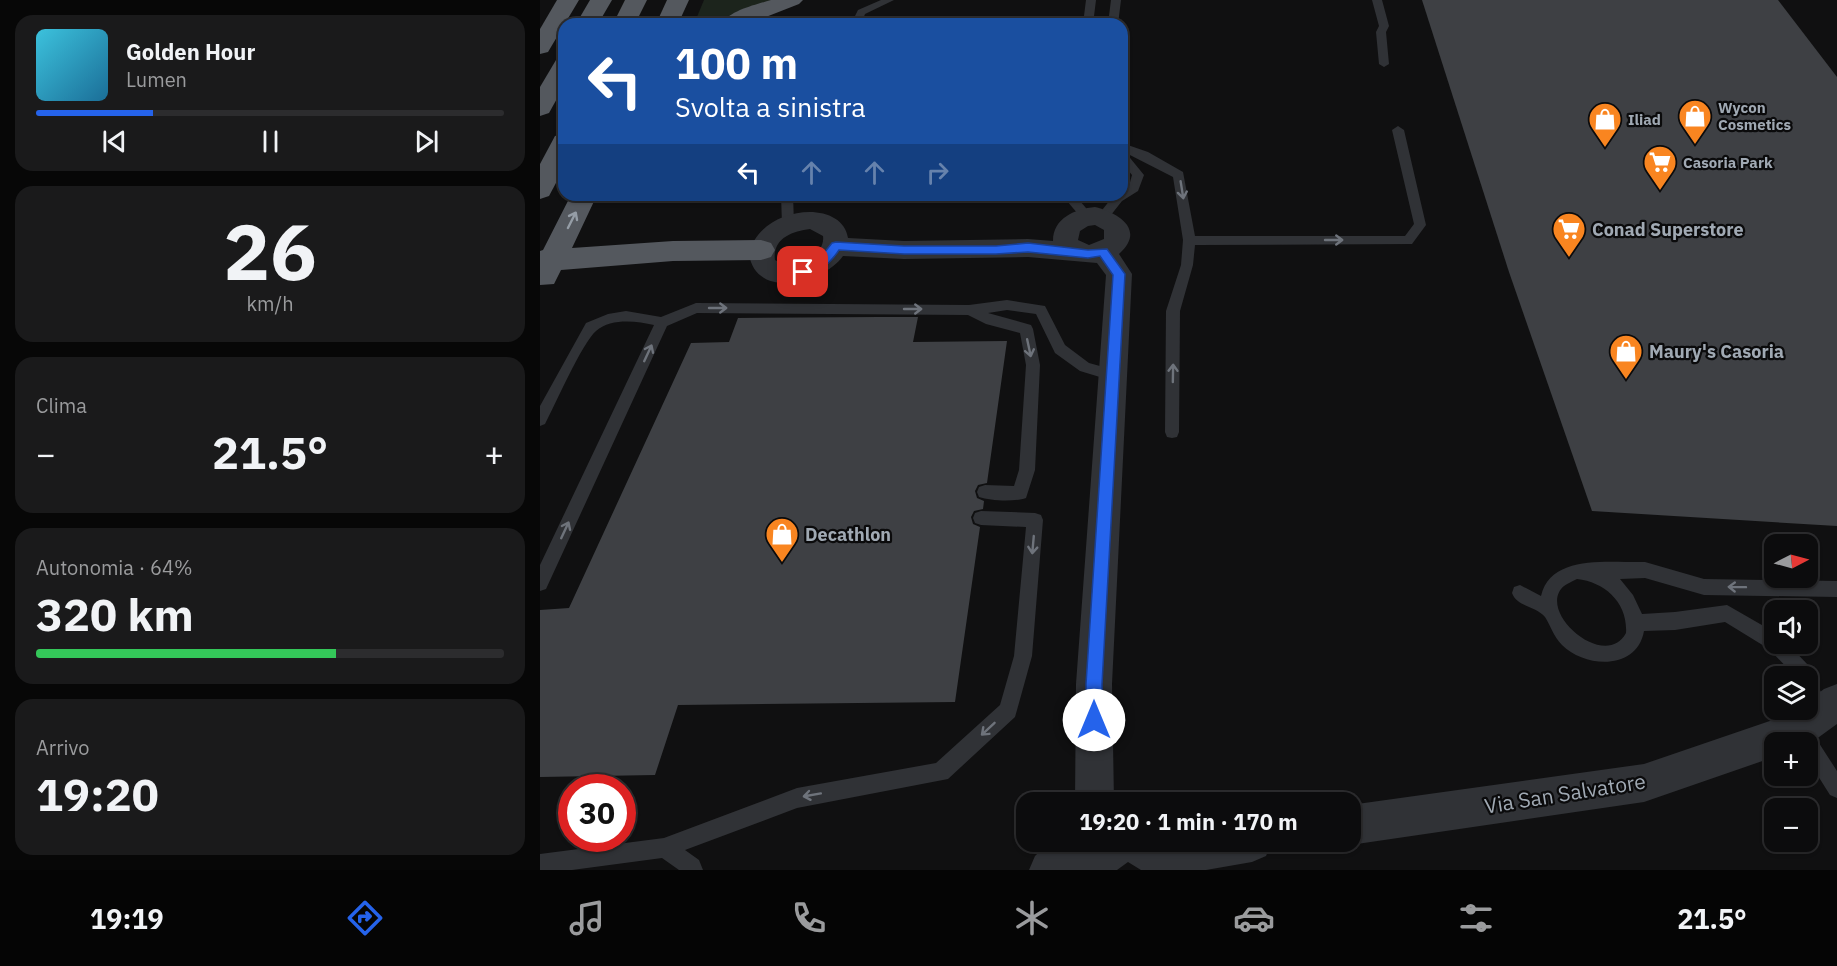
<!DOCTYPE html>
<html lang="it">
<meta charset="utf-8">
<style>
:root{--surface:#0c0c0d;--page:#1a1a1b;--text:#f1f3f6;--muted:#9a9b9d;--line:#2c2c2e;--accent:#2563eb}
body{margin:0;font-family:"IBM Plex Sans",sans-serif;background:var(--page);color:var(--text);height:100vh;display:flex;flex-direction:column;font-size:22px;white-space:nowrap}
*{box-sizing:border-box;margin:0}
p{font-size:20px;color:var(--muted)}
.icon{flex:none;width:33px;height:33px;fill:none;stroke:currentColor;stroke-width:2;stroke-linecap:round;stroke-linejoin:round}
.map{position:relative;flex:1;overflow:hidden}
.sheet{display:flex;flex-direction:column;gap:15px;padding:15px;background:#070707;width:540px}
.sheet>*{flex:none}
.hud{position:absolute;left:18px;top:18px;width:570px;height:183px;border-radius:18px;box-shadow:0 2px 4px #0004,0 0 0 2px var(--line);background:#1a4fa0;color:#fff;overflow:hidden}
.needle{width:39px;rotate:84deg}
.buttons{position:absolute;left:1224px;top:534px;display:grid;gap:12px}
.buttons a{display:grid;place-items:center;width:54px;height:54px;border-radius:12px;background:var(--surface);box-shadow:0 2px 4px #0004,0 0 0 2px var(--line);font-size:30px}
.speed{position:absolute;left:18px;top:774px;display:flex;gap:12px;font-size:30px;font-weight:700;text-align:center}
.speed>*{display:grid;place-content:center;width:78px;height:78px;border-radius:50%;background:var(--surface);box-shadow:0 2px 4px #0004,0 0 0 2px var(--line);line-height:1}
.speed .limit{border:9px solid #d22;background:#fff;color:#111}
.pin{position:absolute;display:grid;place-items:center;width:51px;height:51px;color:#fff;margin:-26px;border-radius:12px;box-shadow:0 3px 9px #0006}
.me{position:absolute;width:66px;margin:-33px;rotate:0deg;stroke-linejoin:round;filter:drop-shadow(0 0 4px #0008)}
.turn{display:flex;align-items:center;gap:21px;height:126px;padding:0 18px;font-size:27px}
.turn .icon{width:78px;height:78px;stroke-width:2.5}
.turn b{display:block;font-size:42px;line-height:51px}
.lanes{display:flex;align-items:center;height:57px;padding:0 18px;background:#0003;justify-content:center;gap:30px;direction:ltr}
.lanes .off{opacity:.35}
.big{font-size:45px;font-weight:800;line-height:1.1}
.sheet .card{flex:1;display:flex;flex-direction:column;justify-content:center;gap:9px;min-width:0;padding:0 21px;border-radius:18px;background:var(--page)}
.sheet .dial{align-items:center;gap:0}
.dial b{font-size:78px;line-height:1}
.song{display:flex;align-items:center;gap:18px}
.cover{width:72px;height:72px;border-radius:9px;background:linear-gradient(135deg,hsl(190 70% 55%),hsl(200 70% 35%))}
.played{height:6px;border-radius:3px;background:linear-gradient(90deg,var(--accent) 25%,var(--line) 25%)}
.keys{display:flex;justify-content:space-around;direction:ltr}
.heat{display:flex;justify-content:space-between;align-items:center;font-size:33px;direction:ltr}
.charge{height:9px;border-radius:4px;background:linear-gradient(90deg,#34c759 64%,var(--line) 0)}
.trip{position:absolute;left:476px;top:792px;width:345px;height:60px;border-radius:18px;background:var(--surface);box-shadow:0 2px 4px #0004,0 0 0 2px var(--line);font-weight:800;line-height:60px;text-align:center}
.tab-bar{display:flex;height:96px;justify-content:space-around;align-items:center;background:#050505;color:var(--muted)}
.tab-bar .icon{width:42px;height:42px}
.tab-bar .selected{color:var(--accent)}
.tab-bar b{font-size:27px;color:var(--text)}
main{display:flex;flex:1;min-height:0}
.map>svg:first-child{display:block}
.green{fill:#1c241c}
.building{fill:#3e4044}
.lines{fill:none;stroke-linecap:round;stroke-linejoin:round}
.service{fill:#303236;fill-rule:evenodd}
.minor{fill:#303236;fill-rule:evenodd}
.trunk{fill:#54585e;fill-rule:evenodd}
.oneway{stroke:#6e737b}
.oneway2{stroke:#959da6}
.route{fill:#2563eb;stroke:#184099;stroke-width:1.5}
.labels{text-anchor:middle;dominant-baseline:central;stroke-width:4.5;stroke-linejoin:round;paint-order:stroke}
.far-poi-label{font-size:15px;font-weight:bold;fill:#a0a9b3;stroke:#0b0b0c;text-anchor:start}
.poi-label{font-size:18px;font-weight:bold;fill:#a0a9b3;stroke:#0b0b0c;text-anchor:start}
.near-street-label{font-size:21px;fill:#a0a9b3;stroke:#0b0b0c}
</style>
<main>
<section class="sheet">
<div class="card">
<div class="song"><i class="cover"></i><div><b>Golden Hour</b><p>Lumen</p></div></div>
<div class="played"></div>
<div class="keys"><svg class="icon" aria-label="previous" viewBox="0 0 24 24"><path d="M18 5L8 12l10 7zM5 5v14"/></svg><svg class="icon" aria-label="pause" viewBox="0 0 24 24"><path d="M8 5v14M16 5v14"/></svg><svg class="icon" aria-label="next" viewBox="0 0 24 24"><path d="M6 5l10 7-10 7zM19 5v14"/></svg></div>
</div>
<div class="card dial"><b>26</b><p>km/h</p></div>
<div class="card"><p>Clima</p>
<div class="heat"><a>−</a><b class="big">21.5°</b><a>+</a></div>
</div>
<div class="card"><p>Autonomia · 64%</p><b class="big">320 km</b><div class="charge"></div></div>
<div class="card"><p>Arrivo</p><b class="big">19:20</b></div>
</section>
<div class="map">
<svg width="1297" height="870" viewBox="0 0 1297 870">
<rect width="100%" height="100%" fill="#101011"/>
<!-- green -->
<polygon class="green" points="164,0 234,0 182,24 154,24"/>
<!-- building -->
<g class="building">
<polygon points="882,0 1238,0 1297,77 1297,526 1052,511 969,272"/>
<polygon points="340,317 378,317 373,342 467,341 447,483 438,485 435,491 437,498 444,501 443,509 434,511 431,517 433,524 440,527 415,702 138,705 115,775 0,777 0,610 29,608 151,343 189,342 198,318"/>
</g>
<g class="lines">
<!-- service -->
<g class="service">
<polygon points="341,0 354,0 325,14 321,24 311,24 318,10"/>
<polygon points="546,0 556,0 553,24 543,24"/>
<polygon points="571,0 581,0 578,24 568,24"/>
<polygon points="832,0 842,0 849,26 846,32 849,64 844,67 839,64 836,32 839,26"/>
<polygon points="858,126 864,130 886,225 872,244 655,245 653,265 640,311 639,432 637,437 632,438 627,437 625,432 626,311 641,265 643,240 633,177 586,153 604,175 598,191 582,201 567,220 559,220 557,217 559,214 574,195 582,195 582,190 589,186 592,175 582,163 582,143 608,152 643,172 655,236 865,236 874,224 852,130"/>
<polygon points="241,195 253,195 254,224 248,228 242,224"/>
<polygon points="522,195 535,195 551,214 553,217 551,220 543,220"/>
<path d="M467,300L505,306L525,345L549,363L578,371L580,375L578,379L573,381L540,371L515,353L496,314L467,310L448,313L491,325L493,329L500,365L495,470L486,498C474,502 451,501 439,497L437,492L439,487L445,485L474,486L479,470L486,365L480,333L446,324L428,315L157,313L127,326L6,589L0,591V565L114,325C96,321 71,318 56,331C42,343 15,405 5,424L0,426V406L46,323L68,314L86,311L121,317L156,303L429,305Z"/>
<polygon points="441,511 495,513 501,515 503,520 492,656 477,710 475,717 408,779 257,808 145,850 159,860 163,870 139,870 122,858 32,870 0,870 0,854 124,838 257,788 396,763 460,705 474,656 486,527 441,525 435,523 433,518 435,513"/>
<path d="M1105,562L1164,579L1297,581V597L1164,595L1105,578L1080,579L1093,595L1102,614L1135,612L1187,605L1234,632V644H1248L1268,665L1291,713L1289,720L1282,722L1275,720L1268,702V676H1255L1229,649L1185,622L1135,630L1104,631C1097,671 1045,668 1022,645C1013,636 1011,626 1005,617C996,606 977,607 972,593L974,587L980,585L1001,596C1011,553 1071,563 1105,562ZM1037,579C1065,582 1088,603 1086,633C1065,672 995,611 1024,586C1028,583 1033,581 1037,579Z"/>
<polygon points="1268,735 1275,737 1297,771 1297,798 1290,795 1268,760 1268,742 1259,742 1261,737"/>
</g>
<!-- minor -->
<g class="minor">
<path d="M555,207C579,213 606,230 579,254L592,274L572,684L574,802H535L536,684L566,275L557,263L488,257L364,259L303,256C284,283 216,301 209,254C219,206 302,197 308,238L364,241L488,239L513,241C513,218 535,209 555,207ZM555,225L564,230V239L549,245L538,240L540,231L548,226ZM270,229L283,236C286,257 251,271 235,260C232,239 252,231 270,229Z"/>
<polygon points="1297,684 1297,724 1268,745 1268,742 1234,742 1234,757 1104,802 810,845 802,842 810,842 810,805 1104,764 1247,715 1255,710 1268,710 1268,701 1284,689"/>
<polygon points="509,842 732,842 726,856 712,862 666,870 601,870 588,862 577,870 489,870 495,856"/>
</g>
<!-- trunk -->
<g class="trunk">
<polygon points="17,0 39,0 8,52 0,54 0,29"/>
<polygon points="50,0 72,0 58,24 36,24"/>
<polygon points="85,0 107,0 95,24 73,24"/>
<polygon points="127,0 149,0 138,24 116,24"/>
<path d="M231,0H263L259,4L208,24H181C191,10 215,5 231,0Z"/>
<polygon points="24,58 24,86 9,113 0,116 0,87 16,60"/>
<polygon points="24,134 24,168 9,196 0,199 0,164 15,136"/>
<polygon points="31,195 57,195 32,248 133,241 221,240 231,243 235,250 231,257 221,260 133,261 21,270 14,284 0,285 0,251 3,250"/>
</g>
</g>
<!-- one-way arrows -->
<defs><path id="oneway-shaft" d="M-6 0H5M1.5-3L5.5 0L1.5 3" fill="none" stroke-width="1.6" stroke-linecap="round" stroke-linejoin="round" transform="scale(1.5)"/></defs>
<g class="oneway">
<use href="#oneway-shaft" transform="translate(642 190) rotate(81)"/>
<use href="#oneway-shaft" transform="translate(794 240)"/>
<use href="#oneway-shaft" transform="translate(178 308)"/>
<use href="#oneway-shaft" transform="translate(373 309)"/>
<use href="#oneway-shaft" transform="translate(489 348) rotate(78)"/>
<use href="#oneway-shaft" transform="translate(108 353) rotate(-65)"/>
<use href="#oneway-shaft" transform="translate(633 373) rotate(-89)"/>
<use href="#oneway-shaft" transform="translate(25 530) rotate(-65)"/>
<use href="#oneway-shaft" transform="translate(493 545) rotate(95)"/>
<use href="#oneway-shaft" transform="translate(1197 587) rotate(-179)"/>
<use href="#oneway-shaft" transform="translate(448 729) rotate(137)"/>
<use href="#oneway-shaft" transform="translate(272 795) rotate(170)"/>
</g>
<use class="oneway2" href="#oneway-shaft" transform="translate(32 220) rotate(-63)"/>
<!-- route -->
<path class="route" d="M296,242L364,246H456L488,243L548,250L567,249L585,274L562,684L563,720L560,726L554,728L548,726L546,720V684L573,275L560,256L548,258L488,252L456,254H364L299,250C291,262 275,279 259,275V269L280,258L292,243Z"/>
<!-- icons -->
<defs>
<symbol id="shop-pin" viewBox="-11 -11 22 30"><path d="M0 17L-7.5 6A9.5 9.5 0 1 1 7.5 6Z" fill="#f98520" stroke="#0b0b0c"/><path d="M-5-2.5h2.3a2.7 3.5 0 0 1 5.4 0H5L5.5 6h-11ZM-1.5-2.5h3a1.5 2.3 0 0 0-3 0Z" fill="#fff"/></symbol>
<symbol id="supermarket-pin" viewBox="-11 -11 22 30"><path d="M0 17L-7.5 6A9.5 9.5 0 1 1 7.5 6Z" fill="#f98520" stroke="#0b0b0c"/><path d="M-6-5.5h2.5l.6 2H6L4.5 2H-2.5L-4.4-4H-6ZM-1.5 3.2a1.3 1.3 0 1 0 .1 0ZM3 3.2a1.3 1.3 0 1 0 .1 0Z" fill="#fff"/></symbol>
</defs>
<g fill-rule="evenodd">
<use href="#shop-pin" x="1136" y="97" width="38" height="52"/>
<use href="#shop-pin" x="1046" y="100" width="38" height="52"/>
<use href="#supermarket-pin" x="1101" y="143" width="38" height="52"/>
<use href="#supermarket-pin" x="1010" y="210" width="38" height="52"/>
<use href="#shop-pin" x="1067" y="332" width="38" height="52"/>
<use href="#shop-pin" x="223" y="515" width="38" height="52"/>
</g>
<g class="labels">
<!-- far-poi labels -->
<g class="far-poi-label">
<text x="1178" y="107">Wycon<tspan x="1178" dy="17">Cosmetics</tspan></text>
<text x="1088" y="119">Iliad</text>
<text x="1143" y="162">Casoria Park</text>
</g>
<!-- poi labels -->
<g class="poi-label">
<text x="1052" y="229">Conad Superstore</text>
<text x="1109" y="351">Maury's Casoria</text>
<text x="265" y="534">Decathlon</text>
</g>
<!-- near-street labels -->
<g class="near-street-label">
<text transform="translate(1025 793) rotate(-9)">Via San Salvatore</text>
</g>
</g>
</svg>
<div class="buttons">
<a><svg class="needle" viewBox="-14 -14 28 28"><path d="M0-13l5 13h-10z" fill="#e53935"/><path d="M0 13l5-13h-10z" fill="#9a9b9d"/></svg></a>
<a><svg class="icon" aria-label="sound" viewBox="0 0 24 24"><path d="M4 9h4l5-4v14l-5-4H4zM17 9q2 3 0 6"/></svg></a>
<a><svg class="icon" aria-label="layers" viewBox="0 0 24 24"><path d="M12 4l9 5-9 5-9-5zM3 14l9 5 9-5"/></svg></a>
<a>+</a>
<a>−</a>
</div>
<div class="speed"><div class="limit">30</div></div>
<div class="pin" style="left:263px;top:272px;background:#d93025"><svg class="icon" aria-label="arrive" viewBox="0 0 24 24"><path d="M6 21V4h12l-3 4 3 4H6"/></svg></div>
<svg class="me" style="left:554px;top:720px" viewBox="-20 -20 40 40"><circle r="19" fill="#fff"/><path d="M0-13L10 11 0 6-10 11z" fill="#2563eb"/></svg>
<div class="trip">19:20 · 1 min · 170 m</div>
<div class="hud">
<div class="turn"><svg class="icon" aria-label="left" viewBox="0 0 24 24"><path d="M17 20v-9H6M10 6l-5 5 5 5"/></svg><div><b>100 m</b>Svolta a sinistra</div></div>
<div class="lanes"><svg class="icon" aria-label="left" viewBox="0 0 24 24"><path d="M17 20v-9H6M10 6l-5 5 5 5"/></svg><svg class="icon off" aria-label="ahead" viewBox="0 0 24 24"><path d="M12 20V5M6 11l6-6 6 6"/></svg><svg class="icon off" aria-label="ahead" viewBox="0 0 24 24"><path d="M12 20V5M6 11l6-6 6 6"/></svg><svg class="icon off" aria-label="right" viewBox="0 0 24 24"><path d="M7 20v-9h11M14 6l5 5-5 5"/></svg></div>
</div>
</div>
</main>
<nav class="tab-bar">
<b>19:19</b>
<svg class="icon selected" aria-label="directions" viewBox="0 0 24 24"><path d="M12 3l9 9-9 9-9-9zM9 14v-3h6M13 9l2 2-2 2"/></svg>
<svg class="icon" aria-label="music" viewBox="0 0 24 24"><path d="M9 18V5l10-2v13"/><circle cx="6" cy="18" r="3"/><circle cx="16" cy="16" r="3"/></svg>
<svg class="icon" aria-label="phone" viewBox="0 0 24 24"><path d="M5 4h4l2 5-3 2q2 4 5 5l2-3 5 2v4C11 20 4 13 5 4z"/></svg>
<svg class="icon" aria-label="climate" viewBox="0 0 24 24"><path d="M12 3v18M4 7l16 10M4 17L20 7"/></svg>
<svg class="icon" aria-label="car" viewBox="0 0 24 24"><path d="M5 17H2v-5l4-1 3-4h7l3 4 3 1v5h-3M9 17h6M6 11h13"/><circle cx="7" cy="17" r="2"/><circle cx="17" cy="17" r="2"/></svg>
<svg class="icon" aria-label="filters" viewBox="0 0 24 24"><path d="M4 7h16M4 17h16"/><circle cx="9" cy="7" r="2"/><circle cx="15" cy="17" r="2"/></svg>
<b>21.5°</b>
</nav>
